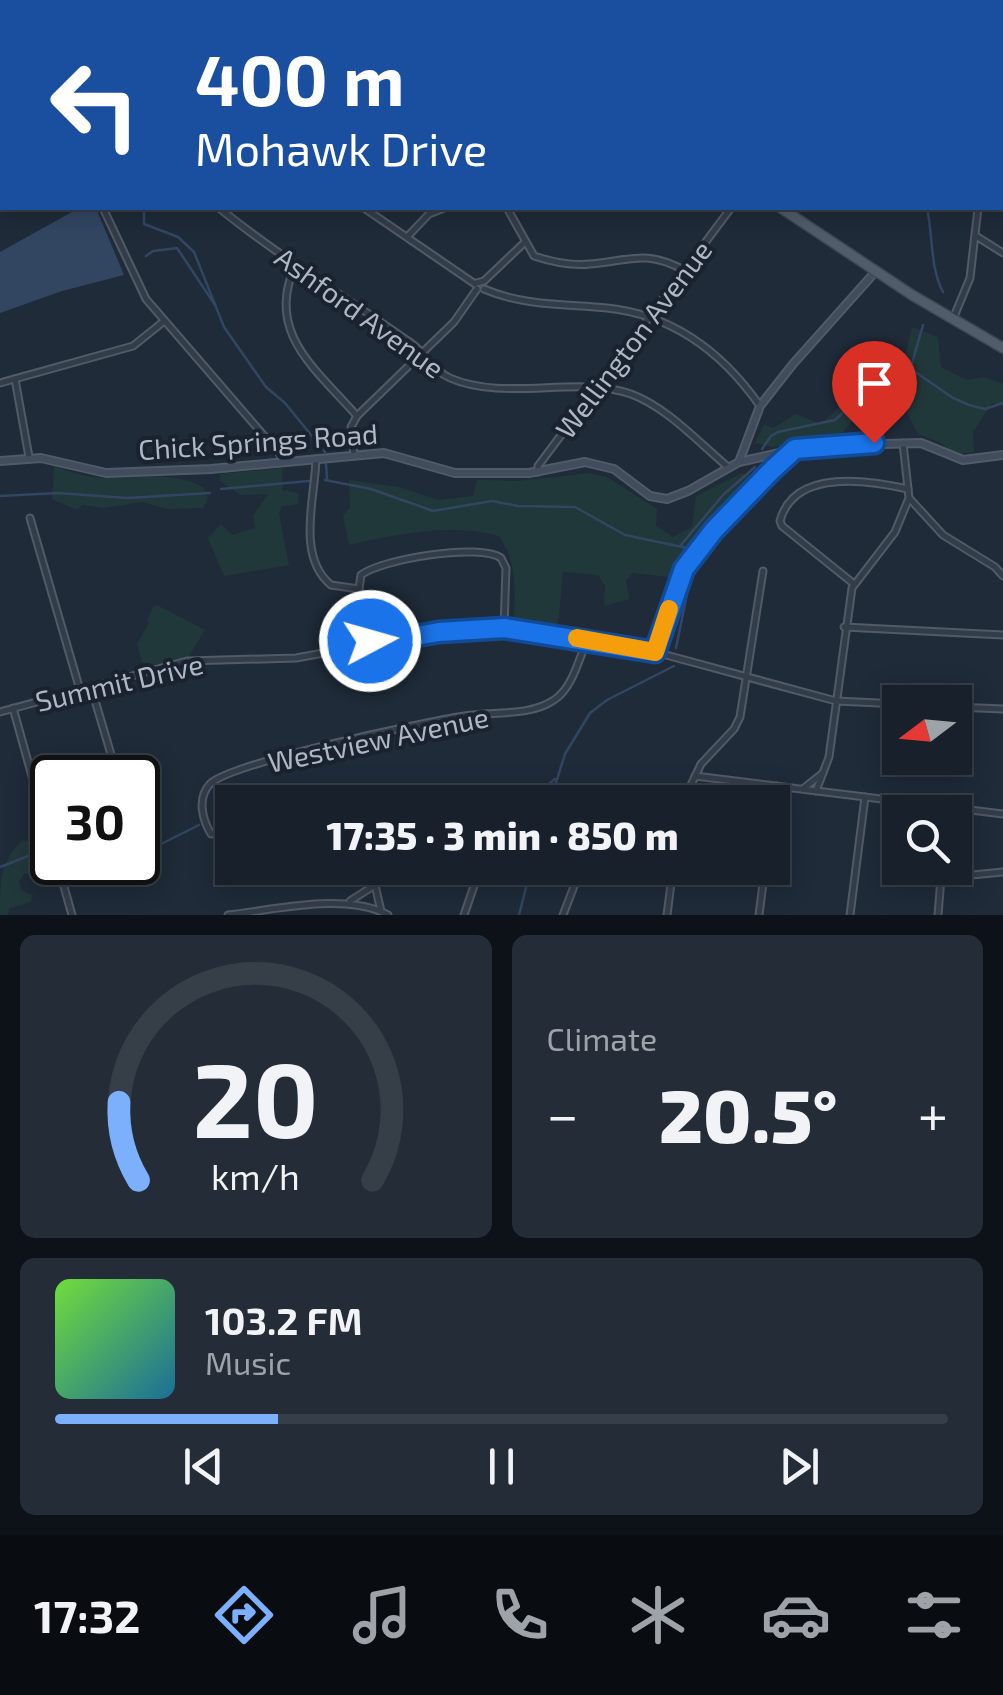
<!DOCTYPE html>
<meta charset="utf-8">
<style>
:root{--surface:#17202b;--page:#242d37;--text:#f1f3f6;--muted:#9ea3a9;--line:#363e47;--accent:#7cb0fd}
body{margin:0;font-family:"Exo 2",sans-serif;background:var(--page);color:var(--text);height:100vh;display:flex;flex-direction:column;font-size:38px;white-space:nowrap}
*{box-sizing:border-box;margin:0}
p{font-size:32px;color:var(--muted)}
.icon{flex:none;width:55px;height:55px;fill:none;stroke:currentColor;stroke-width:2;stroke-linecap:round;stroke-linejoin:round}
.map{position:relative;height:915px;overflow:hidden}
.panel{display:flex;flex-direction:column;gap:20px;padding:20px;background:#0d1218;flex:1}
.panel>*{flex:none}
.guide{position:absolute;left:0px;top:0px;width:1005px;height:210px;box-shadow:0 5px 25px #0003,0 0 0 2px var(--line);background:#1a4fa0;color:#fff;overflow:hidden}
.needle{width:65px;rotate:254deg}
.controls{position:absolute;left:882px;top:685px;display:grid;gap:20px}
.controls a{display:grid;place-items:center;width:90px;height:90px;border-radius:0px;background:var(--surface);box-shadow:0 5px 25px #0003,0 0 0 2px var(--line);font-size:50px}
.speed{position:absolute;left:30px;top:755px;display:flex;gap:20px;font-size:50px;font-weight:700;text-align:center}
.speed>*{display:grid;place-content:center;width:130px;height:130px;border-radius:50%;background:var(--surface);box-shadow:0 5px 25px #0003,0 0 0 2px var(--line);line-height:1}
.speed .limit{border:5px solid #111;border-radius:15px;background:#fff;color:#111}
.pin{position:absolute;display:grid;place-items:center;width:85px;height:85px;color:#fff;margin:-102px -42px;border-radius:50% 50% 50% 0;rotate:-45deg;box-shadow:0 0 10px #0007}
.pin .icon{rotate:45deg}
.me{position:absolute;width:110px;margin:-55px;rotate:84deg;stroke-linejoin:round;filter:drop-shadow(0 0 8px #0008)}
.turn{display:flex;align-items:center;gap:35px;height:210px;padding:0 30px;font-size:45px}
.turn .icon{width:130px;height:130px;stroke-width:2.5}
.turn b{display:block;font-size:70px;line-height:85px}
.big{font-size:75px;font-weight:800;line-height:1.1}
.panel .tile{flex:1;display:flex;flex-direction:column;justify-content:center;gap:15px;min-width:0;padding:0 35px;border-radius:15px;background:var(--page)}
.panel .dial{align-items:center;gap:0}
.dial svg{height:260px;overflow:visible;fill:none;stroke:var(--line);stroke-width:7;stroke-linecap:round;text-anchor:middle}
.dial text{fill:var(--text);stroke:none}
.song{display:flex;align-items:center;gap:30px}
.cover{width:120px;height:120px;border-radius:15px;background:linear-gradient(135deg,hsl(100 70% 55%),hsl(200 70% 35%))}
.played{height:10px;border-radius:5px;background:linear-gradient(90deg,var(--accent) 25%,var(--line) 25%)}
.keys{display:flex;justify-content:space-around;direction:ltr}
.heat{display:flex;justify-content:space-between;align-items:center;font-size:55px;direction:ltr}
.panel .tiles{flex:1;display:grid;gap:20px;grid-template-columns:1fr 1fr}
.tile:last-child{grid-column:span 2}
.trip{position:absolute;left:215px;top:785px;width:575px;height:100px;border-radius:0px;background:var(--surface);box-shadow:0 5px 25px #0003,0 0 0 2px var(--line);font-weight:800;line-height:100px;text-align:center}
.dock{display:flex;height:160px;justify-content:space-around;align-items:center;background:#090d11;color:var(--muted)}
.dock .icon{width:70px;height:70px}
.dock .active{color:var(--accent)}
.dock b{font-size:45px;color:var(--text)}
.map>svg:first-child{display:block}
.green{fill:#21383a}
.water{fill:#324662}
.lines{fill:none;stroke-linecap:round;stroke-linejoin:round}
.stream{stroke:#324662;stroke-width:2.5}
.street-casing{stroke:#515a67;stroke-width:9}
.secondary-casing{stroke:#515a67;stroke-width:10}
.primary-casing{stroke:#3d4653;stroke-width:12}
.street{stroke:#333d49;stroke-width:5}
.secondary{stroke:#414c5d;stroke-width:6}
.primary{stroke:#515c6a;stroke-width:9}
.route-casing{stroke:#114b97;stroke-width:25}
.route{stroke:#1a73e8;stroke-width:18}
.slow{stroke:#f59e0b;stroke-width:18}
.labels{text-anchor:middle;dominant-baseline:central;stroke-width:8;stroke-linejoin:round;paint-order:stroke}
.street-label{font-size:28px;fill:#adb7c6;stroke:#19222e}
</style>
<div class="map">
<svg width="1003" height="915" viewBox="0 0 1003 915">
<rect width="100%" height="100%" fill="#1f2b39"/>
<!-- green -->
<g class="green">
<polygon points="912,327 938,337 941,367 967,380 984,377 1003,384 1003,406 992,403 973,432 974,452 956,454 939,442 918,434 906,411 906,398 883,381 869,389 866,411 857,415 840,436 772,447 755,443 764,424 773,428 796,414 821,424 888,363 901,361 906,353"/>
<path d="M54,466C67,470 80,476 93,477C130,481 170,468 204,488L208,498L203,508L167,509L142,502L103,508L82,505L77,510L52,499Z"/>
<polygon points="282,468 283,490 299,493 298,504 282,506 279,514 289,565 224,576 208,538 221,524 232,535 255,528 253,516 268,494 241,495 220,481 220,474"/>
<path d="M589,473L607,477L657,509L656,526L673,537L692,527L696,496L742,473L754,475L669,577L632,573L626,581L629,599L604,606L605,586L598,575L563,572L558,625L514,619C515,587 517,563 499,536C451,523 397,534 349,545L343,516L350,507L349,480L399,487L438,500L473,496L477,480L518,481Z"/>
<polygon points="157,605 205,630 189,656 149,666 142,662 137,644 149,623 147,620 154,606"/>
<path d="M23,840L41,843L47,851L49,864L42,872L24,874L19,882L21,890L32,895L31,902L10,908L7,915H0C0,881 0,861 23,840Z"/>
</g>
<!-- water -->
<polygon class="water" points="79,208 96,208 124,275 62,291 0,313 0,252"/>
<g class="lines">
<!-- stream -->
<g class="stream">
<polyline points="88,0 91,2"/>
<polyline points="676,0 679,2"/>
<polyline points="827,0 828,2"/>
<polyline points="144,208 144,224 178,237 194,252 224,327 266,387 285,403 325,452"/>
<path d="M927,208C933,235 930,268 943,292"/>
<polyline points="146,256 153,251 177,248 215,305"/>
<polyline points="911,367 923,325"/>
<polyline points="762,449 771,436 778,432 835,420 856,401 877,371 911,369 953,398 969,405 985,409 1003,403"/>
<polyline points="326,463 327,480"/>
<polyline points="325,480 371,489 433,511 492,501 518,506 575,507 625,535 687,548 693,553"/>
<polyline points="221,489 309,481"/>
<polyline points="0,496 58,493 127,498 210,493"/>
<polyline points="681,545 723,495 755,467"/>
<polyline points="676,648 692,570"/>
<polyline points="303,802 317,802"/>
<polyline points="517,802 532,797 555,779"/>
<polyline points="550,802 565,754 590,713 607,700 674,666"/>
<polyline points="216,824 232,818"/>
<polyline points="144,849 157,846 199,825"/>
<polyline points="0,867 46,849"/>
<polyline points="519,915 531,868"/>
</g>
<defs>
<g id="street">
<polyline points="23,0 25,2"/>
<polyline points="154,0 157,2"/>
<polyline points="371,0 373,2"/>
<polyline points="425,0 429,2"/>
<polyline points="972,0 973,2"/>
<polyline points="265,2 269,0"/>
<polyline points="894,2 894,0"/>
<polyline points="1002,62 1003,61"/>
<polyline points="0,106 2,107"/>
<polyline points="103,208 146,299 279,453 283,461"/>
<path d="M219,208C280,257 347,298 411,343C425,353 434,371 450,378C505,402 577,375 631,394C668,408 698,442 728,467"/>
<polyline points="364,208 475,284"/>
<path d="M507,208L534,256C552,262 571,266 590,264C630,261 644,249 684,270"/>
<polyline points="976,236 1003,253"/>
<polyline points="407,237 429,214 444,208"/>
<path d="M295,266C265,333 316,369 357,416"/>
<polyline points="476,283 484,281 525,242"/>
<path d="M484,289C523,306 565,304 607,308C674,315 723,353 760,406"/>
<polyline points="953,319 970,278 978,208"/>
<polyline points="15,379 29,457"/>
<polyline points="0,383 133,346 163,322"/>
<polyline points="354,455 351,427 357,416 454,322 477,289"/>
<path d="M316,459C315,498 296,556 331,585L359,589"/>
<polyline points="538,472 538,466 731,208"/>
<polyline points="910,499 943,535 995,567 1003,576"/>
<polyline points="30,518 80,690"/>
<path d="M854,584L782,526L780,521C794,468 868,480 908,489"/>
<polyline points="844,627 1003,635"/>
<path d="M371,645L359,589L361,575C381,559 480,543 501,558L506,568L504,628"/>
<polyline points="655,652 684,569 734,508 795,450"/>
<polyline points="91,687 118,778"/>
<polyline points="955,707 1003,709"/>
<polyline points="13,708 52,848"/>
<polyline points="0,712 187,661 296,658 439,632 504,628 655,652 836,701 900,704"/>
<polyline points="695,776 1003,814"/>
<polyline points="804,788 823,773"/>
<polyline points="816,791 829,757 852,588 895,532 909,498 903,443"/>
<polyline points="602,802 605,793"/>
<polyline points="683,802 701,764 734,729 740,717 763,571"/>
<polyline points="772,812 776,786"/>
<path d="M232,831L211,834C202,819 197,798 210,784C230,763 425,722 464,716C492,711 529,717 554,700C572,689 579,659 587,640"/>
<polyline points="138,847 144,870"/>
<polyline points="955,861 962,853 967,810"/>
<polyline points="57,862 72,915"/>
<polyline points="941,878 1003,872"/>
<polyline points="375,885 381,911"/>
<polyline points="350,901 375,885 388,868"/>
<path d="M228,915C275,910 346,892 388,915"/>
<polyline points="464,915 474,886 473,868"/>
<polyline points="563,915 581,868"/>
<polyline points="667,915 673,868"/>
<polyline points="759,915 765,868"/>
<polyline points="850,915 865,797"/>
<polyline points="938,915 941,878 947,868"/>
</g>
<g id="secondary">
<polyline points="0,461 41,458 106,473 211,469 384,453 455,473 529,473 585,462 614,469 650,496 667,499 688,491 739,462 810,446 921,443 963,460 1003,455"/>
<polyline points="739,462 760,406 793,364 876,271"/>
</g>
<g id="primary">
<polyline points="499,0 503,2"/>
<polyline points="781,208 912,295 1003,348"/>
</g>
</defs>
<!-- street casing -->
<use href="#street" class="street-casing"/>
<!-- secondary casing -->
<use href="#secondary" class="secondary-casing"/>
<!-- primary casing -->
<use href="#primary" class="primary-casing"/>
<!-- street -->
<use href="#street" class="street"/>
<!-- secondary -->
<use href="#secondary" class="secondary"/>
<!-- primary -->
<use href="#primary" class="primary"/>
</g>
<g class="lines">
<defs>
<polyline id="route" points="370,641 371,644 439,632 504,628 655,652 684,569 714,530 772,470 795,449 874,443"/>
</defs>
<!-- route casing -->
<use href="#route" class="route-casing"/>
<!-- route -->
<use href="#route" class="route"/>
<!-- slow -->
<polyline class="slow" points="577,638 655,652 669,609"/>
</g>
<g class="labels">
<!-- street labels -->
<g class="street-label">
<text transform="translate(360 312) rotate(36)">Ashford Avenue</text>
<text transform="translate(633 339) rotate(-53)">Wellington Avenue</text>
<text transform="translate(258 441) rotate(-4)">Chick Springs Road</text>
<text transform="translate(119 682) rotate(-13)">Summit Drive</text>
<text transform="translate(378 739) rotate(-12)">Westview Avenue</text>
</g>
</g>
</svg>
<div class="controls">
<a><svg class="needle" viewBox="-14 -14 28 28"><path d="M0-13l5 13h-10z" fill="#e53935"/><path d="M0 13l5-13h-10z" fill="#9ea3a9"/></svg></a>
<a><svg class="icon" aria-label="search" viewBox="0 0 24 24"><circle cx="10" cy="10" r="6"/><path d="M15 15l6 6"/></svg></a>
</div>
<div class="speed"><div class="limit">30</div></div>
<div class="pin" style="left:874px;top:443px;background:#d93025"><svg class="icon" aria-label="arrive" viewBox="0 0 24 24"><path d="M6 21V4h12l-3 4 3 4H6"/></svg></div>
<svg class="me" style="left:370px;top:641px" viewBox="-20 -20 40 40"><circle r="17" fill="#1a73e8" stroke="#fff" stroke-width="3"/><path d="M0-11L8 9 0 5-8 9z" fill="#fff"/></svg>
<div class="trip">17:35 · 3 min · 850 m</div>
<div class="guide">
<div class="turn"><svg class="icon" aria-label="left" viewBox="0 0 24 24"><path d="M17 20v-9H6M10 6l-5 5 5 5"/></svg><div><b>400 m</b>Mohawk Drive</div></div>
</div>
</div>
<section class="panel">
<div class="tiles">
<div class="tile dial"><svg viewBox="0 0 100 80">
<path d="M14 69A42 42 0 1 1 86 69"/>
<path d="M14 69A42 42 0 0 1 8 45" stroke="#7cb0fd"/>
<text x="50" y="56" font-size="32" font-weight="700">20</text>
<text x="50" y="72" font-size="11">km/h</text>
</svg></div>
<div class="tile"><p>Climate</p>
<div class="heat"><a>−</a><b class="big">20.5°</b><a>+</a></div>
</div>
<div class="tile">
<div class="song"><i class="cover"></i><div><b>103.2 FM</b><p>Music</p></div></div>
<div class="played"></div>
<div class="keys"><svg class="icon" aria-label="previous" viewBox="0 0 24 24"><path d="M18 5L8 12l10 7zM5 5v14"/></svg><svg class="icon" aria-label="pause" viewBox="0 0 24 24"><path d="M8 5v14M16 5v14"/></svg><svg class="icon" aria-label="next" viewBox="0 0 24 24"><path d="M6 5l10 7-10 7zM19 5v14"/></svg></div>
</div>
</div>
</section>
<nav class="dock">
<b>17:32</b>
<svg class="icon active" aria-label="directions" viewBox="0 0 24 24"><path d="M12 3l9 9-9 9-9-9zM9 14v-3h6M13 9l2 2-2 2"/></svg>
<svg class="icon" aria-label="music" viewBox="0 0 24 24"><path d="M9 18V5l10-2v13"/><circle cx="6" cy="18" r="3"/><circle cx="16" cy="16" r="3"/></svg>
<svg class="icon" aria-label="phone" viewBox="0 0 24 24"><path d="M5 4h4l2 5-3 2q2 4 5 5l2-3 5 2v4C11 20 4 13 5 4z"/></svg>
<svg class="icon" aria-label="climate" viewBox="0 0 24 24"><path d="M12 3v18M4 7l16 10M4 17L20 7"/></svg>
<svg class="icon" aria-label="car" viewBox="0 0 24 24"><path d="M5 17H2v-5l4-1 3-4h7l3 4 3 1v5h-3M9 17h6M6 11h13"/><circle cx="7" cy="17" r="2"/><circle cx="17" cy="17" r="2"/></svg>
<svg class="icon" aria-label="filters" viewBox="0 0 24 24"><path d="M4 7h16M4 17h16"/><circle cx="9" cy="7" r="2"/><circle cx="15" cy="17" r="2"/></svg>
</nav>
